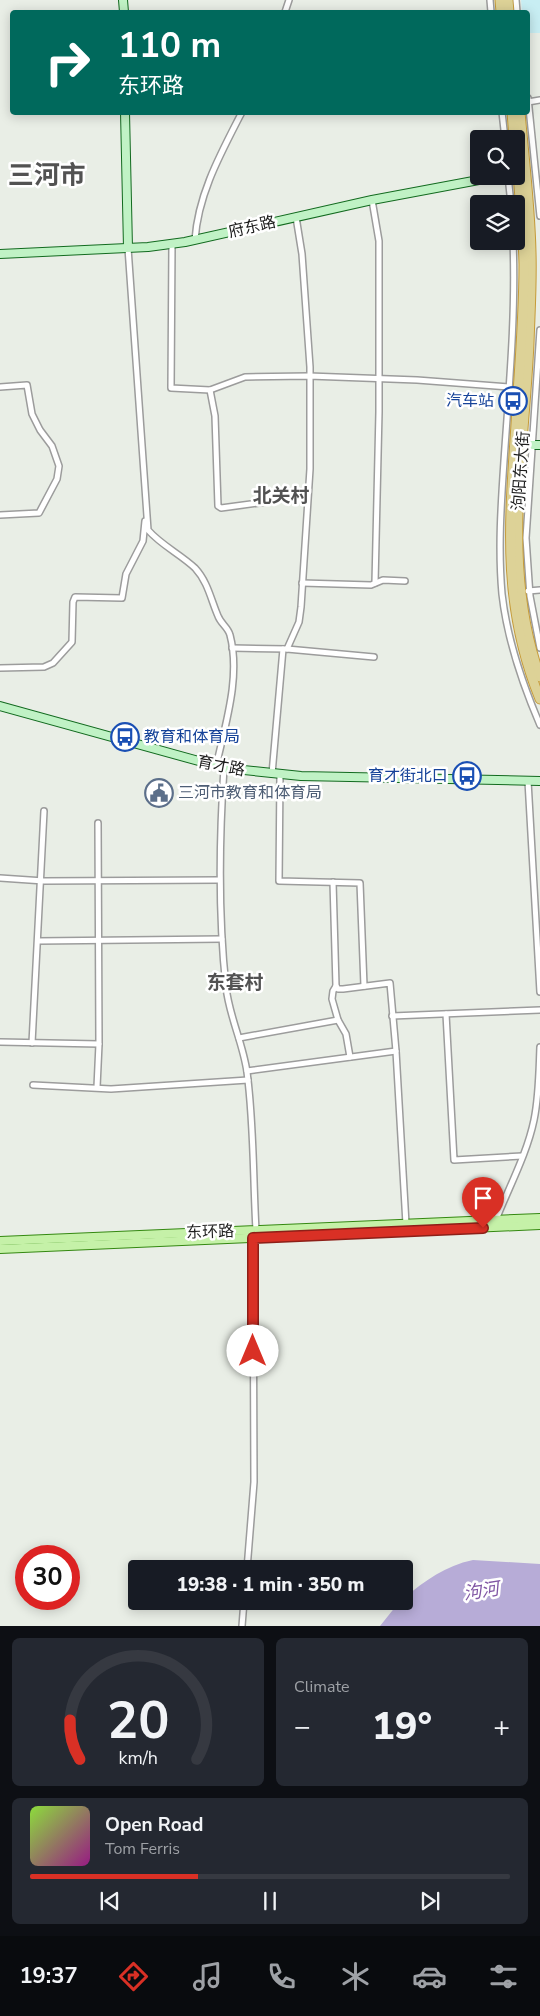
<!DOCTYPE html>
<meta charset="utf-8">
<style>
:root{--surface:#171b24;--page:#242831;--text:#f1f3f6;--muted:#9ea1a6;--line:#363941;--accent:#d93025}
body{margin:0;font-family:"Nunito Sans","Noto Sans SC",sans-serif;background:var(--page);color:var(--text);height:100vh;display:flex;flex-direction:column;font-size:19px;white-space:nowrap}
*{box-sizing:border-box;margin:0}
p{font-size:16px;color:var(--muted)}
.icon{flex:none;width:28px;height:28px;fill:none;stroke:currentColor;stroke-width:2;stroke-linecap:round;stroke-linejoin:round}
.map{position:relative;height:1626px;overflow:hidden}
.sheet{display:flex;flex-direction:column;gap:12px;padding:12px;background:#0d0f14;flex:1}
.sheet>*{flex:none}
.hud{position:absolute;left:10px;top:10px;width:520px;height:105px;border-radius:5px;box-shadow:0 2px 12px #0003;background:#00695c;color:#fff;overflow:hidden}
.fabs{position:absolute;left:470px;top:130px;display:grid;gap:10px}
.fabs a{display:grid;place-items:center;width:55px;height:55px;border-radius:5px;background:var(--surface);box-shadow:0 2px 12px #0003;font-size:25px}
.speed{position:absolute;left:15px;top:1545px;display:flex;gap:10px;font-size:25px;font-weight:700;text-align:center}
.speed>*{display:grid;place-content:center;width:65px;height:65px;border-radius:50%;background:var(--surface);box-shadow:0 2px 12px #0003;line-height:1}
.speed .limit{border:8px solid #d22;background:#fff;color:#111}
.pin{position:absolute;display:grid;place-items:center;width:42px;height:42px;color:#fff;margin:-51px -21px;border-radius:50% 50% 50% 0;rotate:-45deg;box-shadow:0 0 5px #0007}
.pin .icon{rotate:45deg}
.me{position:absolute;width:55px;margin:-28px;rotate:0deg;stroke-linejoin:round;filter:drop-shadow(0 0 4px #0008)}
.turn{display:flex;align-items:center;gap:18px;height:105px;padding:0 25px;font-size:22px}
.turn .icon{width:65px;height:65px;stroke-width:2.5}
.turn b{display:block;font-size:35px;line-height:42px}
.big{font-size:38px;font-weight:800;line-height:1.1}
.sheet .widget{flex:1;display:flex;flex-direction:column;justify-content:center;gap:8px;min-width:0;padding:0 18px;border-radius:8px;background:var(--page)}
.sheet .dial{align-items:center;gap:0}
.dial svg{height:130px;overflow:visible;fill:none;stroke:var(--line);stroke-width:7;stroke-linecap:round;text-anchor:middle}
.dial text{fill:var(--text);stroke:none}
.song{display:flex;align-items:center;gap:15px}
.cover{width:60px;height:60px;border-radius:8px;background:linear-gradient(135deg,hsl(90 70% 55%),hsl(310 70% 35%))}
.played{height:5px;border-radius:2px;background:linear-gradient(90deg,var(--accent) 35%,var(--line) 35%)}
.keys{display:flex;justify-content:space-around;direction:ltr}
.heat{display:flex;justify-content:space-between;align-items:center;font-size:28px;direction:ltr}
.sheet .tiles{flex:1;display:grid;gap:12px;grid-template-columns:1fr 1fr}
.widget:last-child{grid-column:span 2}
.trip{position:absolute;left:128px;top:1560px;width:285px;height:50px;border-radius:5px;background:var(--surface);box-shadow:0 2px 12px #0003;font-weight:800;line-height:50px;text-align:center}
.tabs{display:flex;height:80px;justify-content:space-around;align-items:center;background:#090b0e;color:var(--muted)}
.tabs .icon{width:35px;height:35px}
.tabs .on{color:var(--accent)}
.tabs b{font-size:22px;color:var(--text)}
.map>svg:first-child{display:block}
.park{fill:#c8eef3}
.water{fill:#b7acd7}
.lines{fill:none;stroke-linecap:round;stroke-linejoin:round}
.street-casing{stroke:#9c9c9c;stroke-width:8}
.secondary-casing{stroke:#126a1f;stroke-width:10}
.primary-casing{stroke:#348811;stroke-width:10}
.highway-casing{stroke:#c69b39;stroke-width:11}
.street{stroke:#fff;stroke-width:5}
.secondary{stroke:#c0f2c5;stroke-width:8}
.primary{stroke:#c5f1a8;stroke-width:8}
.highway{stroke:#ddd297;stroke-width:9}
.route-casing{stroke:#8d1f18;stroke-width:12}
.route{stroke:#d93025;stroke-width:9}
.labels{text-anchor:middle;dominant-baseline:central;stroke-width:5;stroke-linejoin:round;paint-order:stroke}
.street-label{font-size:16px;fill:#1f1f1f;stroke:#fff}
.transit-label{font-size:16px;fill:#164399;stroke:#fff;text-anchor:end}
.service-label{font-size:16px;fill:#4e5e75;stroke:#fff;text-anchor:start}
.water-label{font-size:18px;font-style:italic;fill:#8056a4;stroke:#fff}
.quarter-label{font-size:19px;font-weight:bold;fill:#525252;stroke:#fff}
.town-label{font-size:26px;font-weight:bold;fill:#525252;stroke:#fff}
</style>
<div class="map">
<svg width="540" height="1626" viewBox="0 0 540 1626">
<rect width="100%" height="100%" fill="#e9eee6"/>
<!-- park -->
<polygon class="park" points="521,0 540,0 540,33 528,33 528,12 522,12"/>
<!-- water -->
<path class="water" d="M473,1560L540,1564V1626H380L400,1601H404V1598C426,1580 445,1566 473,1560Z"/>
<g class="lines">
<defs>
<g id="street">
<polyline points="490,0 491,12"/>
<polyline points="516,0 517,12"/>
<polyline points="285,12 289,0"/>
<polyline points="528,98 540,216"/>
<polyline points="528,102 540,100"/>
<polyline points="502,112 505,139"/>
<polyline points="508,176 511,204"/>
<polyline points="372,200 379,241 379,412 375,583"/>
<path d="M195,240C198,194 221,153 242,112"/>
<path d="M513,241C516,314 509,388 504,461C501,505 498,549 502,594C507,639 522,683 540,725"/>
<polyline points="172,244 171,388 210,390 245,377 309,376 417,380 509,387"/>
<path d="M128,248L148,530C161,545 180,554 195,568C208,582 211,600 218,616C221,624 228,627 230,635C241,677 225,725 216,767"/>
<polyline points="540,330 526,538 530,596 540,648"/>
<polyline points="0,387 27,385 32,414 40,430 52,446 59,466 57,479 39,513 0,515"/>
<polyline points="210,390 215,416 218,506 221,508 266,502 287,492 308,491"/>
<polyline points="302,583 371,585 383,580 405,581"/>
<polyline points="528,591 540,590"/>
<polyline points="232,648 287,649 374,657"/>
<polyline points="287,649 299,622 301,607 310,469 310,367 302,254 296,217"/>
<polyline points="0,668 44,667 53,663 72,642 73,602 75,597 122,598 126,574 143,541 145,521"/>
<path d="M224,768C219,842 218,914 226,987C229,1016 243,1043 247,1072C254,1124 253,1178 256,1230"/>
<polyline points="272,774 283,649"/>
<polyline points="280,775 279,881 360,883 364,986"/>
<polyline points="528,781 540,992"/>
<polyline points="0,878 44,881 219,880"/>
<polyline points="333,882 336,986 338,989 343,989 390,983 396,1051 406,1224"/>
<polyline points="38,941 222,939"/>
<polyline points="336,986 333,991 332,999 338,1020 346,1034 350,1057"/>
<polyline points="446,1014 454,1160 522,1156"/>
<polyline points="392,1016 540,1010"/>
<polyline points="239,1038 338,1020"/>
<polyline points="0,1042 99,1044"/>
<polyline points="32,1043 44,811"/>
<polyline points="247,1071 396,1051"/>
<polyline points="33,1085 111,1089 248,1080"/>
<polyline points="97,1087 99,1044 98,823"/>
<path d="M496,1220C509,1187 527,1154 534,1120C539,1096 539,1071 540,1047"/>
<polyline points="247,1569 254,1482 253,1236"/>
<polyline points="242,1626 244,1601"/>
</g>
<g id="secondary">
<polyline points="123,0 124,12"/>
<polyline points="125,112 128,248"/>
<polyline points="0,254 148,247 185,242 372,200 500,176"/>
<polyline points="517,445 540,445"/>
<polyline points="0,706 224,768 301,776 540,781"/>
</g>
<g id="primary">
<polyline points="0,1241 540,1218"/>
<polyline points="0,1249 540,1225"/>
</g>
<g id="highway">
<polyline points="500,0 501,12"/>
<polyline points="508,0 509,12"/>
<polyline points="512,112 514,139"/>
<path d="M520,112C524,159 530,205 531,252C532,282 530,313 529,343C524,454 501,569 540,677"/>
<path d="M516,158C520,193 523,228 524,264C524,306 521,350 518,392C512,502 497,594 540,699"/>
</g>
</defs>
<!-- street casing -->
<use href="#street" class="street-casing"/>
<!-- secondary casing -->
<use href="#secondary" class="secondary-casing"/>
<!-- primary casing -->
<use href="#primary" class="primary-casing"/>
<!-- highway casing -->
<use href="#highway" class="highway-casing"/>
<!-- street -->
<use href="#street" class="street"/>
<!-- secondary -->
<use href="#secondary" class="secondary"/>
<!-- primary -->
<use href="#primary" class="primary"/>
<!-- highway -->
<use href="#highway" class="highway"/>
</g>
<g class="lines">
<defs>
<polyline id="route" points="253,1351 253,1238 483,1228"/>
</defs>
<!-- route casing -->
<use href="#route" class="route-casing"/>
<!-- route -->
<use href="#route" class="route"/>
</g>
<!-- icons -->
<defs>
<symbol id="bus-ring" viewBox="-11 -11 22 22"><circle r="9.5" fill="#fff" stroke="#1a4fb4" stroke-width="1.5"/><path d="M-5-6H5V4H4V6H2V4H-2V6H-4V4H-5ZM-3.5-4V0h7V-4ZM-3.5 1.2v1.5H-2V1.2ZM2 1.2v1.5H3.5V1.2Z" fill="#1a4fb4"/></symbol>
<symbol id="civic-ring" viewBox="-11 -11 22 22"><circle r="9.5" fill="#fff" stroke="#5c6f8a" stroke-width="1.5"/><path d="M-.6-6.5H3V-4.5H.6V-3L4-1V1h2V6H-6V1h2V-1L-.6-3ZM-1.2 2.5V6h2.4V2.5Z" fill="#5c6f8a"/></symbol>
</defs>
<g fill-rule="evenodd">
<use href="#bus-ring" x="497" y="385" width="32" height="32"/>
<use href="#bus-ring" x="109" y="721" width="32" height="32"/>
<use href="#bus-ring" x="451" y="760" width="32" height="32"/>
<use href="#civic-ring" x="143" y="777" width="32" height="32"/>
</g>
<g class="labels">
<!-- street labels -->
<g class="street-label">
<text transform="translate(252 227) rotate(-13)">府东路</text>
<text transform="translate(521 471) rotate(-86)">泃阳东大街</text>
<text transform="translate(221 766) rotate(11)">育才路</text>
<text transform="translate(210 1232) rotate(-2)">东环路</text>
</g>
<!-- transit labels -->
<g class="transit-label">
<text x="494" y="401">汽车站</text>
<text x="144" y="737" text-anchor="start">教育和体育局</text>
<text x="448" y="776">育才街北口</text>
</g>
<!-- service labels -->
<g class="service-label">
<text x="178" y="793">三河市教育和体育局</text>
</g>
<!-- water labels -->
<g class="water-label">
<text transform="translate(481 1591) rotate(-9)">泃河</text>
</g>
<!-- quarter labels -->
<g class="quarter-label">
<text x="281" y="496">北关村</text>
<text x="235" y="983">东套村</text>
</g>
<!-- town labels -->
<g class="town-label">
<text x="47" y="175">三河市</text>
</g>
</g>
</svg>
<div class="fabs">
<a><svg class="icon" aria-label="search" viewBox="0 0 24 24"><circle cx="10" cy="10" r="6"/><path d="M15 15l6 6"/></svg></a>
<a><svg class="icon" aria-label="layers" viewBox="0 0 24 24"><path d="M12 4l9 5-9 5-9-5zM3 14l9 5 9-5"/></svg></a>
</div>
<div class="speed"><div class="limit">30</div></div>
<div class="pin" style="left:483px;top:1228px;background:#d93025"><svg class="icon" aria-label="arrive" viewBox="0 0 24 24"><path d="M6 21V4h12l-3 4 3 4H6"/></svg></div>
<svg class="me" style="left:253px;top:1351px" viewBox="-20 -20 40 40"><circle r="19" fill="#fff"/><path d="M0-13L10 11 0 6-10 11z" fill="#d93025"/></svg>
<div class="trip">19:38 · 1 min · 350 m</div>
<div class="hud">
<div class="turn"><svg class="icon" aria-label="right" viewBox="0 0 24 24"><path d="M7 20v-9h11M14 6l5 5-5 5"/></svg><div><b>110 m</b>东环路</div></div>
</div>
</div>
<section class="sheet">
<div class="tiles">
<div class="widget dial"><svg viewBox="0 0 100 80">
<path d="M14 69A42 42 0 1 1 86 69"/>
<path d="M14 69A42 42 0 0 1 8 45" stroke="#d93025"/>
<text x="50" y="56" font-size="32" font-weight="700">20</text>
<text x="50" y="72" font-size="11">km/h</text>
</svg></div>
<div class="widget"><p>Climate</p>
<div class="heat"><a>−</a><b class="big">19°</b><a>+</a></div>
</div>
<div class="widget">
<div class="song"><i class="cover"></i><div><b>Open Road</b><p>Tom Ferris</p></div></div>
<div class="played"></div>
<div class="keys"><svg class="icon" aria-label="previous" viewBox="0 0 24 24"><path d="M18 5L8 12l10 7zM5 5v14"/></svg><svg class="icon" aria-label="pause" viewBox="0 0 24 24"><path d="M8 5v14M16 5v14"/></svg><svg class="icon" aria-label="next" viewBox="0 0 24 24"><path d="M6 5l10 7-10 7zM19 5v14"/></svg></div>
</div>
</div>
</section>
<nav class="tabs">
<b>19:37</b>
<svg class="icon on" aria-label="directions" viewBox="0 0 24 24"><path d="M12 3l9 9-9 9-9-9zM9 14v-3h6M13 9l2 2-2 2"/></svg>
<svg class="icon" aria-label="music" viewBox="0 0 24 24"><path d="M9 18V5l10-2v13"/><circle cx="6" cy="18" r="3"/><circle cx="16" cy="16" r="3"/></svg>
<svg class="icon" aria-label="phone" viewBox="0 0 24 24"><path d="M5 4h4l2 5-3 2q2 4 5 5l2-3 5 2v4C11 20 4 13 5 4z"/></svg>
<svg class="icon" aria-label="climate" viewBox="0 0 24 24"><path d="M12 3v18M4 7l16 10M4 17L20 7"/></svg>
<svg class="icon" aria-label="car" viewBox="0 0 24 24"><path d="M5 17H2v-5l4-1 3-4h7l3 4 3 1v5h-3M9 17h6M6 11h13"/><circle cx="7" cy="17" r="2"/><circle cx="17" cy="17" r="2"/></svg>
<svg class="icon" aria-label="filters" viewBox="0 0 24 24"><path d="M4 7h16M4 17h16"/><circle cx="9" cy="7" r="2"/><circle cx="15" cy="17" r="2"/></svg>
</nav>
